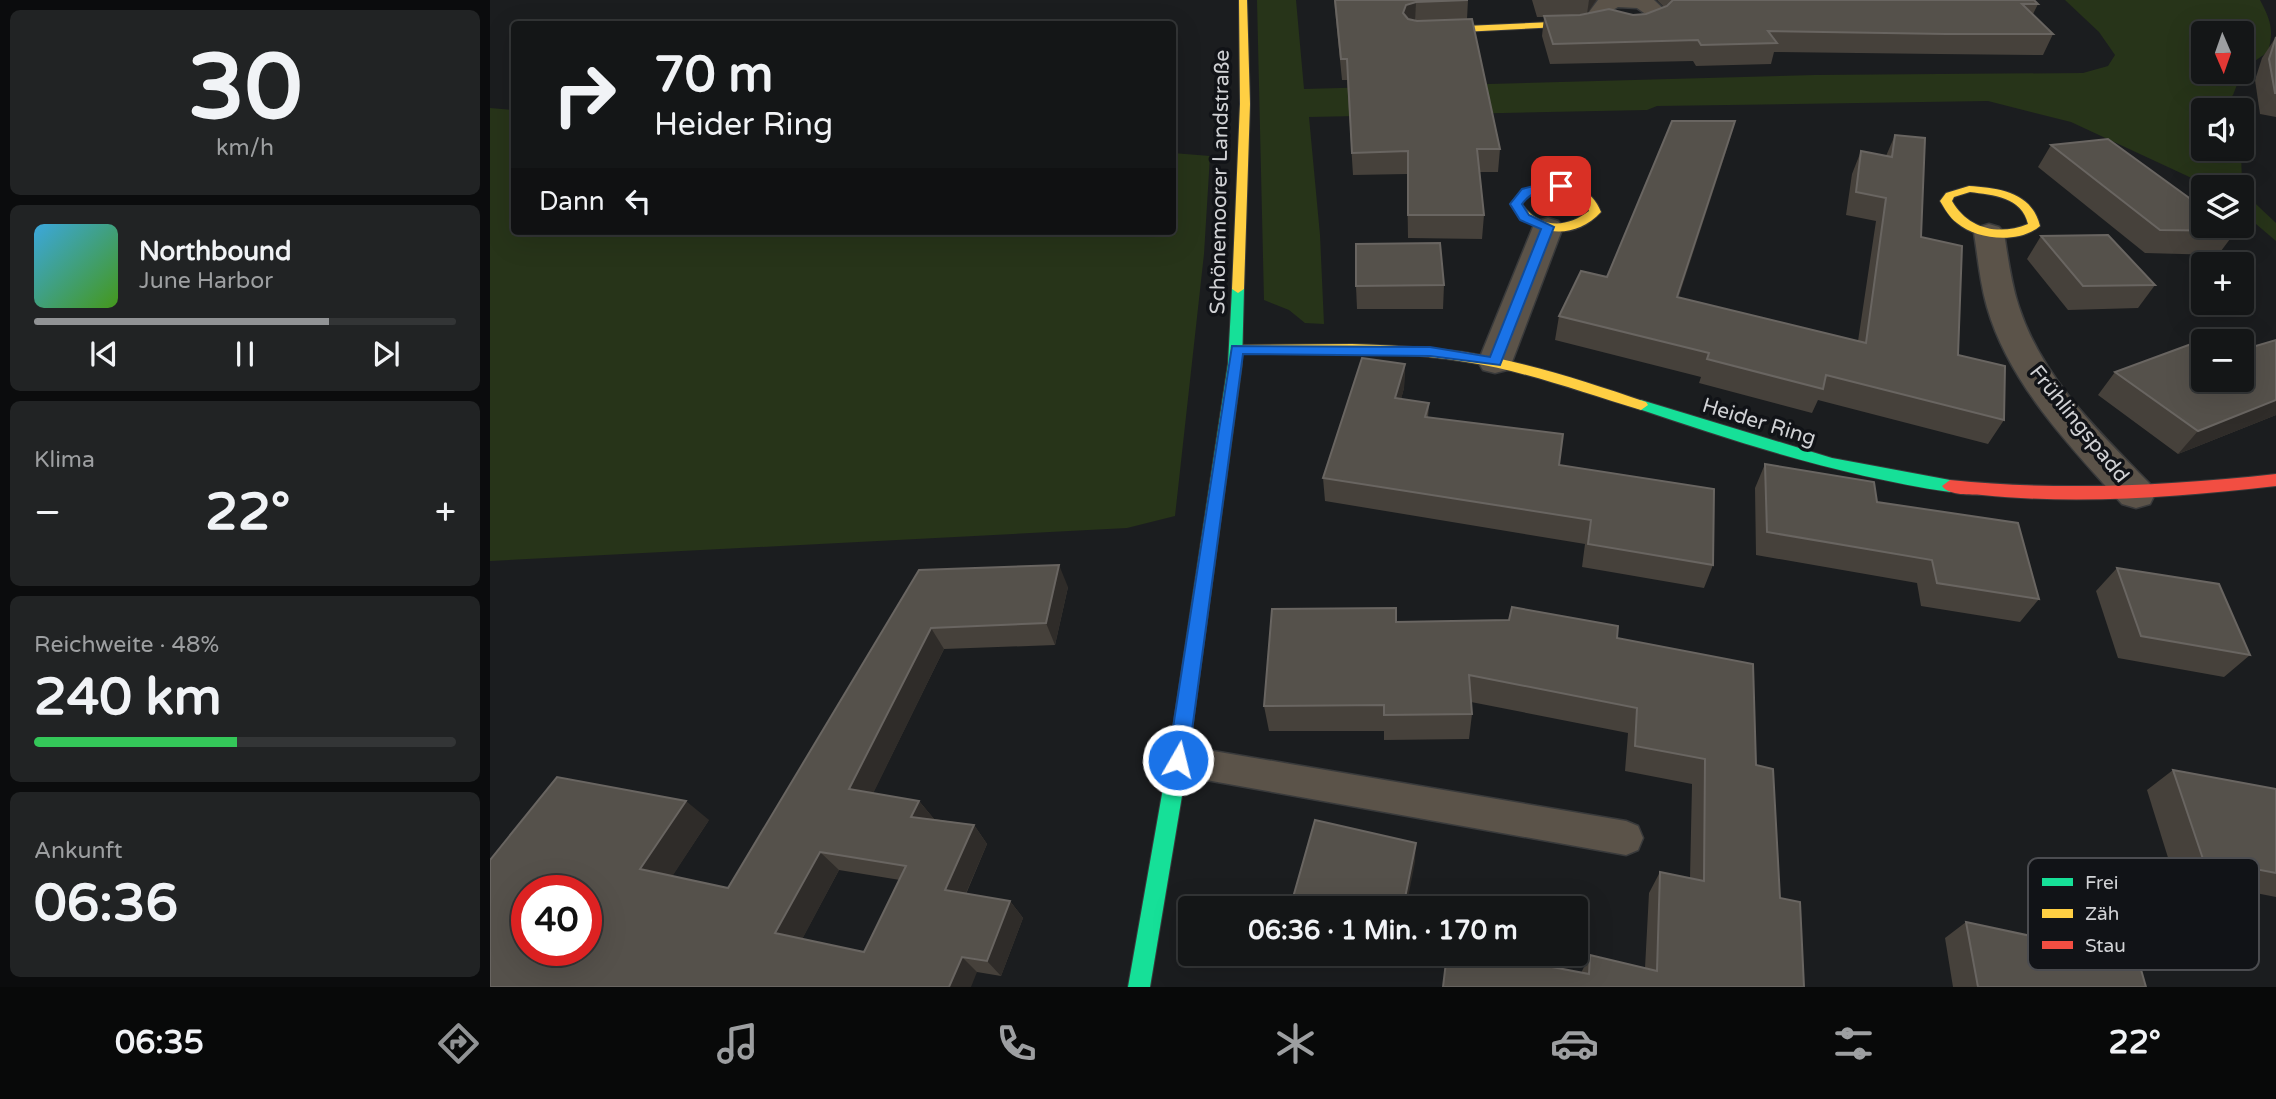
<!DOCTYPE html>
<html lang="de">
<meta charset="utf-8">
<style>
:root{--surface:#141617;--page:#212324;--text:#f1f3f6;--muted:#9d9fa1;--line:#333536;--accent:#919395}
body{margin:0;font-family:"Varela Round",sans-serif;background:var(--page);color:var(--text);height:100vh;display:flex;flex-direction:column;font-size:26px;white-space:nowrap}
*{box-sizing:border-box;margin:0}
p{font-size:23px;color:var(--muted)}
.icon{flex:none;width:38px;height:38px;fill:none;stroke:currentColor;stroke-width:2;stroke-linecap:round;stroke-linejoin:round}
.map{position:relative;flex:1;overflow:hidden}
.sheet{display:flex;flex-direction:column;gap:10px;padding:10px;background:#0b0c0d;width:490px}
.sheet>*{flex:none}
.banner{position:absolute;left:21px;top:21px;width:665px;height:214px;border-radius:7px;box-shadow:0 7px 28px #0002,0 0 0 2px var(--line);background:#141617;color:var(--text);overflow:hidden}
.needle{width:46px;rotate:178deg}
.fabs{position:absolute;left:1701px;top:21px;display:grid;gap:14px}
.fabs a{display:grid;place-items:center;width:63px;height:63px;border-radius:7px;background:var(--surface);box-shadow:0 7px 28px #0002,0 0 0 2px var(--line);font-size:35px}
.speed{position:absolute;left:21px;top:875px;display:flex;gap:14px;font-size:35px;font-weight:700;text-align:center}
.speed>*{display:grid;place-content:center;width:91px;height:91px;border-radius:50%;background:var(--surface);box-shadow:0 7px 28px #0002,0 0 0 2px var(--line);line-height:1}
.speed .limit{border:10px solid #d22;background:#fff;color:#111}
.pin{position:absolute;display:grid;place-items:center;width:60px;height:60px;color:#fff;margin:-30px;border-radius:14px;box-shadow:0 4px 10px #0006}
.me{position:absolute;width:77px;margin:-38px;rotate:8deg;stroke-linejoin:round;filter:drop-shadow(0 0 5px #0008)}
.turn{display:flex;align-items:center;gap:24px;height:147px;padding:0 28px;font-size:32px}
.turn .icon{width:91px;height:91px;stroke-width:2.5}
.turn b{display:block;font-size:49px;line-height:60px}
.then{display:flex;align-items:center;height:66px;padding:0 28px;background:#0003;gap:14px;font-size:26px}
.big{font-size:52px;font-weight:800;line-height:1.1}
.sheet .card{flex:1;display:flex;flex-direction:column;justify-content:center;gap:10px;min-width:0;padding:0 24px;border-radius:10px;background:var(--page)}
.sheet .dial{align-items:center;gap:0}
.dial b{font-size:91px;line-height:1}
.song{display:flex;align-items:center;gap:21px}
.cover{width:84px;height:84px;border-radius:10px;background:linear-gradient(135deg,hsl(200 70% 55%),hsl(100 70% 35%))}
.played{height:7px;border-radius:4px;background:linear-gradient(90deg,var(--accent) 70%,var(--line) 70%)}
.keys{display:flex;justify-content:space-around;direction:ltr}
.heat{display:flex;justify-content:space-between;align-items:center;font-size:38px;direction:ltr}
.charge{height:10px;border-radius:5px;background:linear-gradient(90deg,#34c759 48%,var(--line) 0)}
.trip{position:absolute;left:688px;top:896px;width:410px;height:70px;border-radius:7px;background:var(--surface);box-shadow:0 7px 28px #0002,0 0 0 2px var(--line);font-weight:800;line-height:70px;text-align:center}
.tabs{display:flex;height:112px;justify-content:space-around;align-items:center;background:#080909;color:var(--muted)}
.tabs .icon{width:49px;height:49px}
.tabs .current{color:var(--accent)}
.tabs b{font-size:32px;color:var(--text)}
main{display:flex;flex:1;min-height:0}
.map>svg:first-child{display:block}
.green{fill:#273419;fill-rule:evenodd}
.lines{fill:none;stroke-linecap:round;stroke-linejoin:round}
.lane-casing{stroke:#393a3b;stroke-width:3}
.street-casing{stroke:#393a3b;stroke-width:3}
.fast-casing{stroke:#393a3b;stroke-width:2}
.slow-casing{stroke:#393a3b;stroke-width:2}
.jam-casing{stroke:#393a3b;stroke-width:2}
.lane{fill:#5b5349;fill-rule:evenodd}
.street{fill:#5b5349;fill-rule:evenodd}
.fast{fill:#16e098;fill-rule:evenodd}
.slow{fill:#ffcf43;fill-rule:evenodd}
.jam{fill:#f24e42;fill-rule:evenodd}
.wall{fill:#46413b;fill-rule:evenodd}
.shaded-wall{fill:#2f2c29}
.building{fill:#55514b;stroke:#696561;stroke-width:2;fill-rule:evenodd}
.route{fill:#1a73e8;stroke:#114b97;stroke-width:2}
.labels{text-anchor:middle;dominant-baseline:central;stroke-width:7;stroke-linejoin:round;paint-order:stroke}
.street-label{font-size:21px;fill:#d1d2d5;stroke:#111317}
.key{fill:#111317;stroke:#4b4c50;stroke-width:2}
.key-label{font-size:19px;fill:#d1d2d5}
</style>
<main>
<section class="sheet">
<div class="card dial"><b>30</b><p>km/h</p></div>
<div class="card">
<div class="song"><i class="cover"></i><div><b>Northbound</b><p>June Harbor</p></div></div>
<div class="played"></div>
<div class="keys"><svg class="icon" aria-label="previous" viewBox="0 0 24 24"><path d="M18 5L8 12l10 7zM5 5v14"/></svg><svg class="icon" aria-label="pause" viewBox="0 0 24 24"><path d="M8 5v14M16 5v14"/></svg><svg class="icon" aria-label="next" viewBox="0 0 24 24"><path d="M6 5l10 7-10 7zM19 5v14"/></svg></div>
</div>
<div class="card"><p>Klima</p>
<div class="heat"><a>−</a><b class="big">22°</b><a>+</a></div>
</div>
<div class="card"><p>Reichweite · 48%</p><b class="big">240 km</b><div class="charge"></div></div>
<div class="card"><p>Ankunft</p><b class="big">06:36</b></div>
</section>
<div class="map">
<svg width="1786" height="987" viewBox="0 0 1786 987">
<rect width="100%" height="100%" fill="#1b1d1f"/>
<!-- green -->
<g class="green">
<path d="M767,0H806L814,89L1325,75L1593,73L1618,66L1625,55L1609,32L1575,0H1770C1781,21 1784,30 1778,52L1753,69L1743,95L1736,102L1738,110H1713V149H1751L1752,187H1721L1581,122L1498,101L1167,106L1157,110L819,117L830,235L834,324L815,323L799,310L774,300ZM1713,33H1752V72H1713Z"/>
<polygon points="0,108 24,110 24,231 682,231 683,153 720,156 714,254 685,516 637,528 0,561"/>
<polygon points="1752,191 1786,223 1786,241 1752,212"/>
</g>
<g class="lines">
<defs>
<polygon id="lane" points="688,745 1136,821 1148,826 1153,838 1148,850 1136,855 688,775 676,771 672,760 676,749"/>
<g id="street">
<path d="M1164,0L1180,15C1162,40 1117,36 1099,12L1108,0ZM1128,7L1147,8L1157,15C1145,22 1133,19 1121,11Z"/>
<polygon points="1058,218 1068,221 1073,227 1022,362 1017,370 1005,373 993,370 988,362 1043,227 1048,221"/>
<path d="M1499,224L1509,227L1514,233C1518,258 1521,283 1529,307C1552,378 1609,432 1660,484L1665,494L1660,504L1646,508L1632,504C1580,446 1519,384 1497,307C1490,283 1488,258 1484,233L1489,227Z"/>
</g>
<g id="fast">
<polygon points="748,285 754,289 752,364 698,760 660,987 638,987 678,760 738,364 742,289"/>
<path d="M1151,400L1342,458L1460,480L1468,486L1460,492C1352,476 1249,443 1146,408L1144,405Z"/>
</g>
<g id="slow">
<polygon points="749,0 757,0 760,104 754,289 748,293 742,289 750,104"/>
<polygon points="1106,20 1110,23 1109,25 932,34 927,31 932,28"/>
<path d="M1058,182C1081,184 1102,188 1111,212C1083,242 1042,236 1020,204L1031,191ZM1059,188C1076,190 1093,193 1099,211C1076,229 1049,228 1032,204L1039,195Z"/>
<path d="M1479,186C1509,188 1542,192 1550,226C1529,244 1487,240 1467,223C1459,217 1455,209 1450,201L1456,193ZM1480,192C1503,195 1532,197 1538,224C1509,236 1478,229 1462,201L1464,197Z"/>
<path d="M862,344C899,345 937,347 974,352C1036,362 1097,382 1156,402L1158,405L1151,410C1093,393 1036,371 976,362C901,349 823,353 747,353L740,349L747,345Z"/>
</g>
<path id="jam" d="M1786,474V486C1689,497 1590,505 1492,495C1481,494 1459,496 1452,486L1460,480C1569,491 1677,486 1786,474Z"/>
</defs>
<!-- lane casing -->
<use href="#lane" class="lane-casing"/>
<!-- street casing -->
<use href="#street" class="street-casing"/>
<!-- fast casing -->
<use href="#fast" class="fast-casing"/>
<!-- slow casing -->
<use href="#slow" class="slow-casing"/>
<!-- jam casing -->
<use href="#jam" class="jam-casing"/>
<!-- lane -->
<use href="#lane" class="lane"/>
<!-- street -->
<use href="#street" class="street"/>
<!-- fast -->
<use href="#fast" class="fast"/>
<!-- slow -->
<use href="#slow" class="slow"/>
<!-- jam -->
<use href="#jam" class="jam"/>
</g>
<!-- wall -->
<g class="wall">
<polygon points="844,0 978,0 977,19 1010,149 1008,172 990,172 994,215 992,239 918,238 917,174 863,175 857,80 852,80"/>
<polygon points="1042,0 1106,0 1097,13 1143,15 1156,14 1174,7 1167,0 1544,0 1548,4 1543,14 1563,34 1553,55 1448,54 1284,52 1281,64 1206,66 1203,61 1060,64 1052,36 1054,17 1047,17"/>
<polygon points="1786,37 1786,117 1770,114 1765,80 1772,58"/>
<polygon points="1245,121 1188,297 1368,341 1386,221 1356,215 1362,174 1371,151 1396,156 1405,135 1431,237 1468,355 1514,420 1498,444 1328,400 1322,413 1209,383 1211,377 1065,340 1069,316 1117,277"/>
<polygon points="1561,145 1746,231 1728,255 1655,253 1548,167"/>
<polygon points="1551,236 1665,285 1648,308 1578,310 1537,259"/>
<polygon points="954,285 953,309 867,309 866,286"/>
<polygon points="1786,340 1786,415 1688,454 1608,395 1625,372 1713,380"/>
<polygon points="915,364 914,388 911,399 939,403 938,418 1069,465 1223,565 1214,588 1092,567 1095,544 835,501 833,478"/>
<polygon points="1275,464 1387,502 1549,599 1530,622 1431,606 1427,583 1266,555 1265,488"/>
<polygon points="1627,568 1760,655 1734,677 1628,658 1606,591"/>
<path d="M429,570L578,587L565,645L454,649L383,793L429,801L444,819L484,825L497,844L476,894L520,901L533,918L511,976L487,972L0,987L219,820L182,876L238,888ZM349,870L410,880L374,952L312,939Z"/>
<polygon points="906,622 1127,638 1266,765 1290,898 1314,987 952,987 1091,973 1100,955 1155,968 1159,893 1170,872 1200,878 1202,784 1135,771 1138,733 981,702 982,714 979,739 894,740 894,731 779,731 774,706"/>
<polygon points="1683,770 1786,789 1786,897 1684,877 1657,790"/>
<polygon points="1476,922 1656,987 1463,987 1455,938"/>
<polygon points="885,954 907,954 906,959"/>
</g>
<!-- shaded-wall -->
<g class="shaded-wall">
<polygon points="1099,0 1106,0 1097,14"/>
<polygon points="926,2 925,22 916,26 913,13 916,5"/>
<polygon points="1245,121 1239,143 1181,321 1187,297"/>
<polygon points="915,364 914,388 905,422 905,398"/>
<polygon points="1786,400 1786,415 1688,454 1708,431"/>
<polygon points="569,565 578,587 565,645 556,623"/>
<polygon points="441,628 454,649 376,808 359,789"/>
<polygon points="196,801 219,820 176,886 150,869"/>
<polygon points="429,801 444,819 421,817"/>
<polygon points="484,825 497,844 470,907 455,890"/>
<polygon points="926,843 925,862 916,908 913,908"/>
<polygon points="330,852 349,870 307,949 285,933"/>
<polygon points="520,901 533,918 511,976 497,961"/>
<polygon points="472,957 487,972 481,987 459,987"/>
</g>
<!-- building -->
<g class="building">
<polygon points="845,0 978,0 926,2 916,5 913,13 918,19 927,21 982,19 1010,149 987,149 994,215 918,215 918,151 862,153 857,59 851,59"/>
<polygon points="1183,0 1544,0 1548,4 1532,4 1563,34 1456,34 1278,31 1287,43 1211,45 1208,40 1063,44 1054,16 1090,15 1119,9 1143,15 1156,14 1177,6"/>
<polygon points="1786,37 1786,93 1785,93 1779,59"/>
<polygon points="1182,121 1245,121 1187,297 1376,343 1396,198 1366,192 1371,151 1402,157 1405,135 1435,138 1431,237 1472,246 1468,355 1515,366 1514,420 1336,375 1333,389 1217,359 1219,353 1069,316 1091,271 1117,277"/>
<polygon points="1618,139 1713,208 1713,226 1738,226 1746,231 1670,230 1561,145"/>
<polygon points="1618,235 1665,285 1593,286 1551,236"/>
<polygon points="950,243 954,285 866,286 866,244"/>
<polygon points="1715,339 1717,341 1713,341 1713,380 1752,380 1752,350 1786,340 1786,400 1708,431 1625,372"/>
<polygon points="872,358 915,364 905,398 939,403 935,417 1073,434 1069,465 1224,489 1223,565 1098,544 1101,520 833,478"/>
<polygon points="1275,464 1384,482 1387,502 1528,523 1549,599 1447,583 1442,560 1277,532"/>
<path d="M569,565L556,623L441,628L359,789L429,801L421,817L484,825L455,890L520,901L497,961L472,957L459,987H0V860L67,777L196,801L150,869L238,888L429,570ZM330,852L416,866L374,952L285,933ZM37,891H96V950H37Z"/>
<polygon points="1627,568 1729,584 1760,655 1651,636"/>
<polygon points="1022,607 1128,626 1127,638 1263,664 1266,765 1283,769 1290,898 1310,902 1314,987 953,987 957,954 994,954 1099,974 1100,955 1167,971 1170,872 1214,881 1215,759 1145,746 1147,708 979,675 982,714 894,715 894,705 774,706 782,609 906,608 906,622 1019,620"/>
<polygon points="1683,770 1786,789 1786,873 1713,859"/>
<polygon points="825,820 926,843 913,908 800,908"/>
<polygon points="1476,922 1648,959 1656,987 1488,987"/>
</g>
<!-- route -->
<path class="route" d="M1058,182L1071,183L1077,186C1061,196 1048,183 1032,204L1039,215L1064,227L1010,365L940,356L753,354L698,760L695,767L688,769L681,767L678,760L742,346L940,347L1000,357L1051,229L1030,220L1020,204L1032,189Z"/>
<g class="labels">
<!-- street labels -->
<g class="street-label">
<text transform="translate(730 182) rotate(-89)">Schönemoorer Landstraße</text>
<text transform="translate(1269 422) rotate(17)">Heider Ring</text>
<text transform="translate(1589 424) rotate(51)">Frühlingspadd</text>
</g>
</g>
<!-- legend -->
<rect x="1538" y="858" width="231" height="112" rx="10" class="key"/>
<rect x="1552" y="878" width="31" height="8" fill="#16e098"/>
<rect x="1552" y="909" width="31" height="9" fill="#ffcf43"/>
<rect x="1552" y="941" width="31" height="8" fill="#f24e42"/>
<g class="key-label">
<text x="1595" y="889">Frei</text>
<text x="1595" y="920">Zäh</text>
<text x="1595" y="952">Stau</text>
</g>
</svg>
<div class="fabs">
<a><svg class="needle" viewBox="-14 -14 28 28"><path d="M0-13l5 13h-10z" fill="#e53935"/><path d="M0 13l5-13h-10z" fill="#9d9fa1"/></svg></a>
<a><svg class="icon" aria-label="sound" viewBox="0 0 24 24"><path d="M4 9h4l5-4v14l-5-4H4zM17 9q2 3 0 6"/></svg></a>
<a><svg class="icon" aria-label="layers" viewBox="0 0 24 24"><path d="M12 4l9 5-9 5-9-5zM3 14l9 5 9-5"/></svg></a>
<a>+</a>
<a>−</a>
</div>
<div class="speed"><div class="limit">40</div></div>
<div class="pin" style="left:1071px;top:186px;background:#d93025"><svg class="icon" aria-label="arrive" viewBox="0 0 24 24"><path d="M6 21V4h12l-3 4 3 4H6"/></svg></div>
<svg class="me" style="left:688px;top:760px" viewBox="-20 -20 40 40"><circle r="17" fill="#1a73e8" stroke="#fff" stroke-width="3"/><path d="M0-11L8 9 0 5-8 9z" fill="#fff"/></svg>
<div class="trip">06:36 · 1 Min. · 170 m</div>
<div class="banner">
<div class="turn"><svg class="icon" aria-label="right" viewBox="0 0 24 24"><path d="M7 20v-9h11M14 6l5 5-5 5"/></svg><div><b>70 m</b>Heider Ring</div></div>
<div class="then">Dann<svg class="icon" aria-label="left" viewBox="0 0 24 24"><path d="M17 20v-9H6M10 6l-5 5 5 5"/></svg></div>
</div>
</div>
</main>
<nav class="tabs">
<b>06:35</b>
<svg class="icon current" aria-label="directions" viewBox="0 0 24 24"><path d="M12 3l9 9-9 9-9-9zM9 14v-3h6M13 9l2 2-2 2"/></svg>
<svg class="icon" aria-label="music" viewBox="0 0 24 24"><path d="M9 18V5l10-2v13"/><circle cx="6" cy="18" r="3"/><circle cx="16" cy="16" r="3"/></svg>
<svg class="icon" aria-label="phone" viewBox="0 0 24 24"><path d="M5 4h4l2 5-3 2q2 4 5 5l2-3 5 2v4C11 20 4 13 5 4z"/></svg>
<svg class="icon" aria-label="climate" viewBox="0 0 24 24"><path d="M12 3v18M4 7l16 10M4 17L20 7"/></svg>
<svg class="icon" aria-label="car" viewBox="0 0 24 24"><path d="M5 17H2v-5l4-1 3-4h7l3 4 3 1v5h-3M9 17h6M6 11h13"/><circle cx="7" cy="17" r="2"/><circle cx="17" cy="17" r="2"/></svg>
<svg class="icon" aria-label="filters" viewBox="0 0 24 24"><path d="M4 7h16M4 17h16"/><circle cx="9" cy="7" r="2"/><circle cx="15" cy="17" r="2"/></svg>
<b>22°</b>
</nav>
